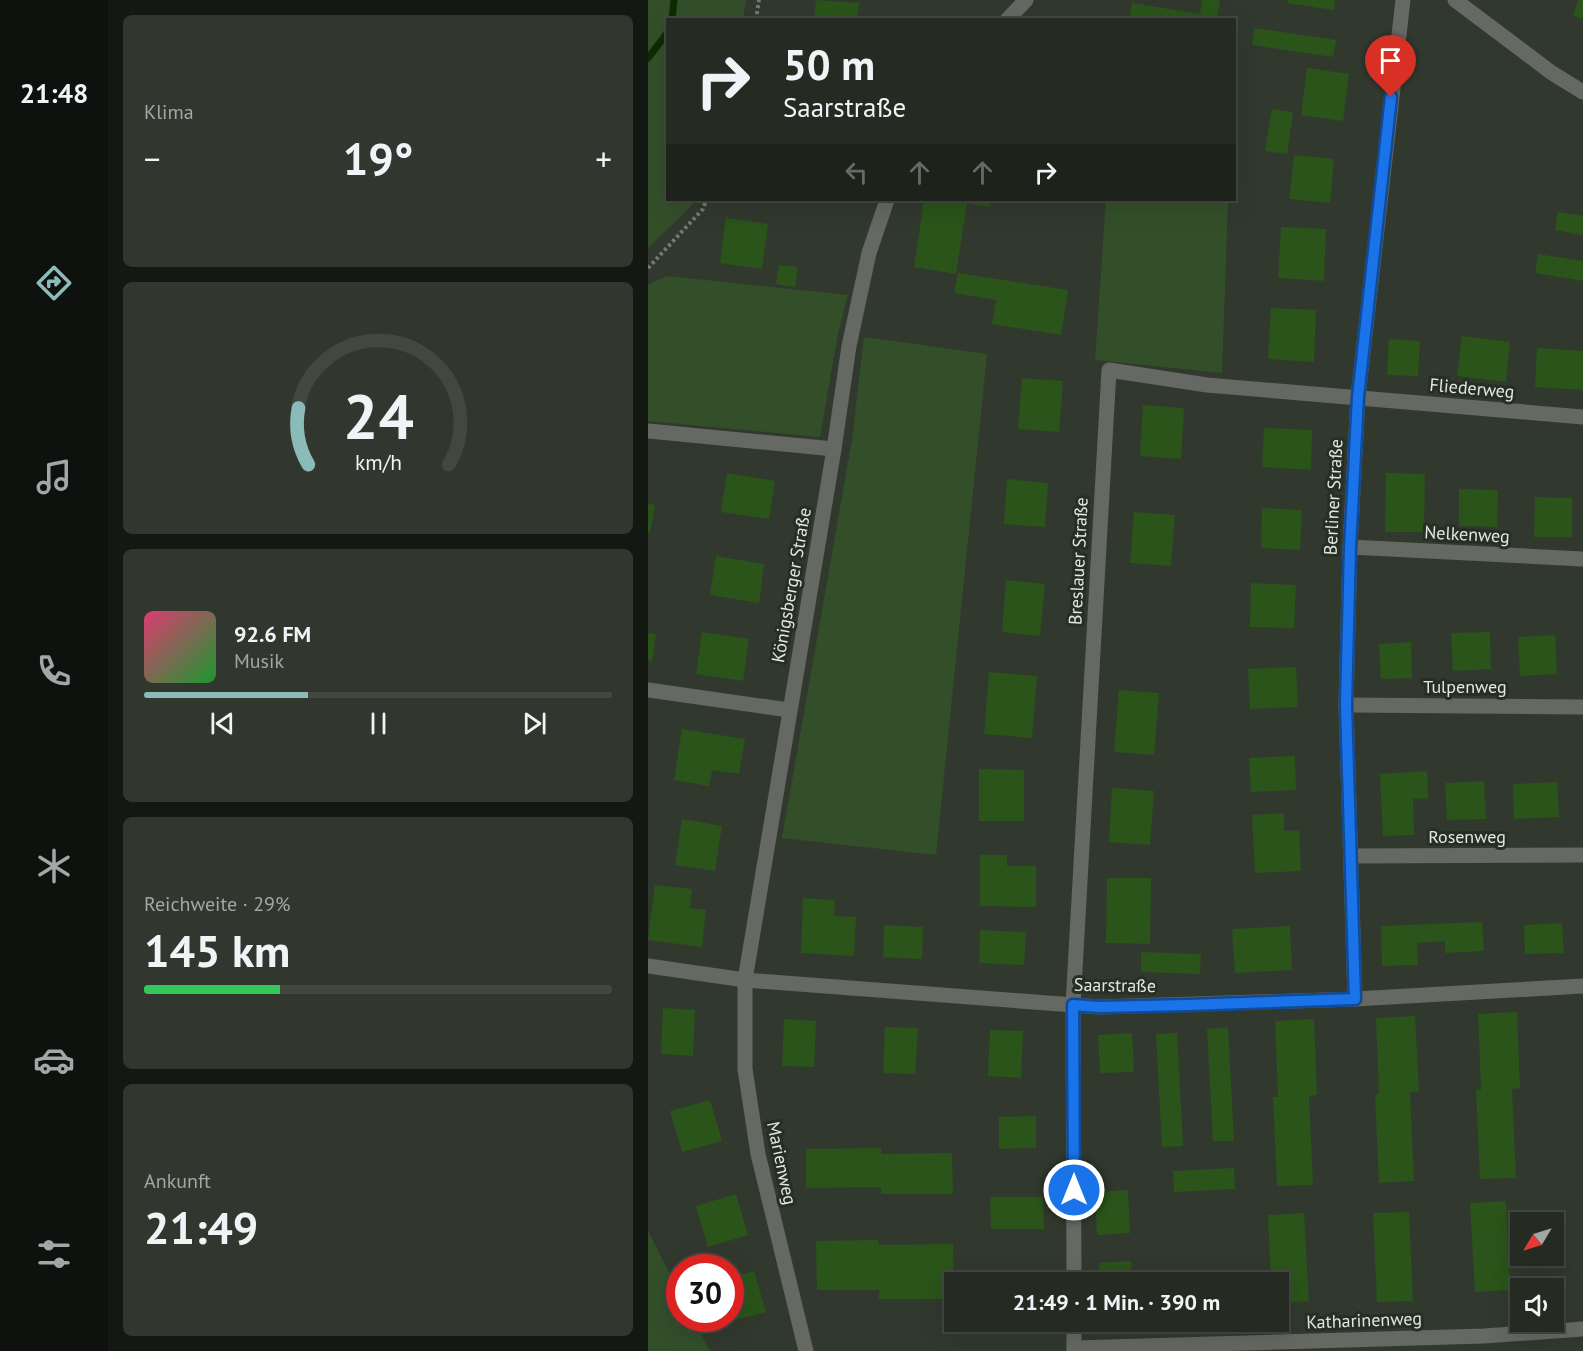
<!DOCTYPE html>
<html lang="de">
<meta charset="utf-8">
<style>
:root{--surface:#252b22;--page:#31372f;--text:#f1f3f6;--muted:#a3a7a5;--line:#424740;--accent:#8bbbb9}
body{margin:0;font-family:"PT Sans",sans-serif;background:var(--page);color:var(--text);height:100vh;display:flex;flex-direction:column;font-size:22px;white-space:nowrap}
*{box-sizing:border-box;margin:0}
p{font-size:20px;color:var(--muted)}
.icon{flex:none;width:33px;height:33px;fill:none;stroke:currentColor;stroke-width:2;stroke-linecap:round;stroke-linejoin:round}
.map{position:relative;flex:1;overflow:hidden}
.details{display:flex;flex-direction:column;gap:15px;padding:15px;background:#141813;width:540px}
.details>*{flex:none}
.banner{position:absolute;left:18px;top:18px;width:570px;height:183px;border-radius:0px;box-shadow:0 6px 24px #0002,0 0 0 2px var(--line);background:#252b22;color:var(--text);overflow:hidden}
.needle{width:39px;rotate:232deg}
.fabs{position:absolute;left:862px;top:1212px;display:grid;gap:12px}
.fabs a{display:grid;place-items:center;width:54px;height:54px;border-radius:0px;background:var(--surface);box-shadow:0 6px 24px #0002,0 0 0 2px var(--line);font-size:30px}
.speed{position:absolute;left:18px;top:1254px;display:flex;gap:12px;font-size:30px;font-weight:700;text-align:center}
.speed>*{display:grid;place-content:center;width:78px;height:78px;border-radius:50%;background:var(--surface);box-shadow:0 6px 24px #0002,0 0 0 2px var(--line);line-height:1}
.speed .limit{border:9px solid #d22;background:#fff;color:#111}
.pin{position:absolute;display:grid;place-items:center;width:51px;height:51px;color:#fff;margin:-62px -26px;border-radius:50% 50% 50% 0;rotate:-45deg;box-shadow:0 0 6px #0007}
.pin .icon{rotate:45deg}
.me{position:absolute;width:66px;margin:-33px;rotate:0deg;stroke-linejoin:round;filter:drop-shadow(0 0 4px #0008)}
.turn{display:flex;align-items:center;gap:21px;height:126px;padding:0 18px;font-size:27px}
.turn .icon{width:78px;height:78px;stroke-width:2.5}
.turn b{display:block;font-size:42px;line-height:51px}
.lanes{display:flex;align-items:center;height:57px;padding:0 18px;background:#0003;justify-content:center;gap:30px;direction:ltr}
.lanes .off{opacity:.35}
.big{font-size:45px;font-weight:800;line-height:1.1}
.details .widget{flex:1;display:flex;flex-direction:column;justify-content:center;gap:9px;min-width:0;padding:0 21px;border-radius:9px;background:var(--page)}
.details .dial{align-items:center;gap:0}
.dial svg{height:156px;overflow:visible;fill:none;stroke:var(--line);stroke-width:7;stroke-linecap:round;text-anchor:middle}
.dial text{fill:var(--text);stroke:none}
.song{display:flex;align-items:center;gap:18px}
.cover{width:72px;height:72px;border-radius:9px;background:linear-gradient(135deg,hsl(340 70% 55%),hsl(130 70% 35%))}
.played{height:6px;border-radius:3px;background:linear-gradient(90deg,var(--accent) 35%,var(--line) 35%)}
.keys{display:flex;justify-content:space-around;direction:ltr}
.heat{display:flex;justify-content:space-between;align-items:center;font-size:33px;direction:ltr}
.charge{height:9px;border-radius:4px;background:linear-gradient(90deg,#34c759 29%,var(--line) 0)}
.trip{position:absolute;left:296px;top:1272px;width:345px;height:60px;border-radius:0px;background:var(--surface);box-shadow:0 6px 24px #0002,0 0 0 2px var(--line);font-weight:800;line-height:60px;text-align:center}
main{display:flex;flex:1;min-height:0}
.tabs{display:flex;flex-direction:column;width:108px;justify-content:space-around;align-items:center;background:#0f110e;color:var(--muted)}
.tabs .icon{width:42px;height:42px}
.tabs .on{color:var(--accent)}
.tabs b{font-size:27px;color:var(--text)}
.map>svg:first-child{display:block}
.green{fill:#334f2a}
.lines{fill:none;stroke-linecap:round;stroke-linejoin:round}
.stream{stroke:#0c2c00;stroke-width:7}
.building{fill:#2a541a}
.path{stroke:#747b72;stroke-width:4;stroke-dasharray:3 3;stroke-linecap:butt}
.minor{stroke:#656863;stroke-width:15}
.route-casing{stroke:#114b97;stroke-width:15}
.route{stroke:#1a73e8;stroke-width:10}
.labels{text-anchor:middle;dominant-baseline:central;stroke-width:6;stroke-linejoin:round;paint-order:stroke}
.street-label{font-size:18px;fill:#e2e8e1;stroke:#272e24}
</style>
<main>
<nav class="tabs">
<b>21:48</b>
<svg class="icon on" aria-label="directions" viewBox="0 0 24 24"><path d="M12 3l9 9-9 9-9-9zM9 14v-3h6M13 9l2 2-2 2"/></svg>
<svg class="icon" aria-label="music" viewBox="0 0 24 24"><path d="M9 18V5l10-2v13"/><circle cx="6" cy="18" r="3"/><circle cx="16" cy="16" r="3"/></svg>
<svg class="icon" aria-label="phone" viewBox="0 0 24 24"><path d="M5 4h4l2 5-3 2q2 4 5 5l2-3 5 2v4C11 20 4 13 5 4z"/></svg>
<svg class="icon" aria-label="climate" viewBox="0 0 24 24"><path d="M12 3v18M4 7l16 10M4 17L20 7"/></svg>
<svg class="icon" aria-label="car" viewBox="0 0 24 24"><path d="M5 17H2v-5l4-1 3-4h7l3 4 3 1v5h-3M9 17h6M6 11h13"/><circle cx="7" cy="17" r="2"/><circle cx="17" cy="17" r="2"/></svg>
<svg class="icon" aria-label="filters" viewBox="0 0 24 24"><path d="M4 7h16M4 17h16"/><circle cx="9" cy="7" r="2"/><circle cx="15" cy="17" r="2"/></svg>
</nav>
<section class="details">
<div class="widget"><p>Klima</p>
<div class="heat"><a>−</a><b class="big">19°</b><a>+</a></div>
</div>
<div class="widget dial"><svg viewBox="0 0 100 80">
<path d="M14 69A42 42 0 1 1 86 69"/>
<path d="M14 69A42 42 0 0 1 9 40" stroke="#8bbbb9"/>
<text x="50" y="56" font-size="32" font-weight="700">24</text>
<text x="50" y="72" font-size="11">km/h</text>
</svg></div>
<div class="widget">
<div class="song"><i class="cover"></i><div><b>92.6 FM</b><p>Musik</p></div></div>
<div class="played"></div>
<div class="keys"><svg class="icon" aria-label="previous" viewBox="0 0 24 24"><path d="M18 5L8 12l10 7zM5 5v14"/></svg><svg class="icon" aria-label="pause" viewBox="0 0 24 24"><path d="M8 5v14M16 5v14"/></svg><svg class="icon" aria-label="next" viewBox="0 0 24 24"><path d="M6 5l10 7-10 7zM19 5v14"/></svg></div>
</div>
<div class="widget"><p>Reichweite · 29%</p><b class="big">145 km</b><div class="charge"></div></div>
<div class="widget"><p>Ankunft</p><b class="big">21:49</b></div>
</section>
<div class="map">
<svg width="935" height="1351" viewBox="0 0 935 1351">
<rect width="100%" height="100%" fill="#31392e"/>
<!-- green -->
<g class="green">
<polygon points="0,0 98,0 95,19 20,20 20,200 47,200 44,205 0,248"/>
<polygon points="458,200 580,200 574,373 447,360"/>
<polygon points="19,276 200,295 190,333 172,437 0,421 0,285"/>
<polygon points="216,337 339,354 288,855 134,838 204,440"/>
<polygon points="0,1231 31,1292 32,1318 45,1319 62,1351 0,1351"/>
</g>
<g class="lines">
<!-- stream -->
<g class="stream">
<polyline points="24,20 26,0"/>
<polyline points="0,58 20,32"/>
</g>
</g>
<!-- building -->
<g class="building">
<polygon points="168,0 211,3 209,20 166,20"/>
<polygon points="554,0 572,0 569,20 481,20 484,3 552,14"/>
<polygon points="640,0 687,0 686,10 639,3"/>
<polygon points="930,0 935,0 935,19 925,16"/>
<polygon points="606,28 688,40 685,57 604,45"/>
<polygon points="659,68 701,74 695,121 653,115"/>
<polygon points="624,109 645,112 639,154 617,151"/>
<polygon points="646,155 686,159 682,203 641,199"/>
<polygon points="276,200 342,200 341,207 319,203 308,274 266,267"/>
<polygon points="910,212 935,216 935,235 907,230"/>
<polygon points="78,218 120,224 114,269 72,263"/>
<polygon points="633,227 678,229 676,281 630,278"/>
<polygon points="890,254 935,261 935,281 887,273"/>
<polygon points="131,265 150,267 147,287 128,284"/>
<polygon points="310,273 420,290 413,335 344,324 348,300 306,293"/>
<polygon points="623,308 668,310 666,362 620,359"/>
<polygon points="814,336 862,342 858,382 809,376"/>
<polygon points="741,339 772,341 770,376 739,375"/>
<polygon points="889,348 935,351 935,390 887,387"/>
<polygon points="374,378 415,381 411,432 370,429"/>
<polygon points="495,405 536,408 533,459 492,456"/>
<polygon points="616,428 664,430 663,470 614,467"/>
<polygon points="79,473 127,481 121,519 73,512"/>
<polygon points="738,473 777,474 776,532 737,532"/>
<polygon points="359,479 400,483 397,527 356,524"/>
<polygon points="811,489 850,490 849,527 811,526"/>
<polygon points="887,497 924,498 924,537 886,537"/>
<polygon points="0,504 7,505 2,533 0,533"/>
<polygon points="614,508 654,510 652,550 613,548"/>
<polygon points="486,512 527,515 523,566 482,563"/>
<polygon points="68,556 116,564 111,603 62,595"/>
<polygon points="358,580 397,584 392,636 354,632"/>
<polygon points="603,583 648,585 646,628 602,627"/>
<polygon points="54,632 101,639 95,681 48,674"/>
<polygon points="842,632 843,669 805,671 803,633"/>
<polygon points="0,633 8,634 4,661 0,660"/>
<polygon points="907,635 909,674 872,676 870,637"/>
<polygon points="763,642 764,678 733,679 731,644"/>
<polygon points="648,667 650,707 602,709 600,669"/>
<polygon points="341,672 389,676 384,738 336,734"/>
<polygon points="471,690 511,693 506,755 466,752"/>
<polygon points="34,729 97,739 91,774 64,770 61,786 26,780"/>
<polygon points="647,756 648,790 603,792 601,758"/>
<polygon points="331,769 376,770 376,821 331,821"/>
<polygon points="779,771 780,798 765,799 766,835 735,836 732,774"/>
<polygon points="836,781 838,819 799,820 797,783"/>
<polygon points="909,782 911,817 866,819 865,784"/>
<polygon points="464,788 506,791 502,845 461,842"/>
<polygon points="636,813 636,831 651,830 653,871 607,873 604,815"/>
<polygon points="34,819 74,826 67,871 27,865"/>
<polygon points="332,855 359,855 359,866 388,866 388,907 332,906"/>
<polygon points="459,878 503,878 502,944 458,943"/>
<polygon points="7,885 44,889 42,908 58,910 54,947 0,940"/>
<polygon points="155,898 187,900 186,916 208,917 206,956 153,953"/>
<polygon points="834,922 836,951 797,953 797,941 769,943 770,965 734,966 733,926"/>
<polygon points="914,923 916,953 877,954 876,925"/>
<polygon points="236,925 275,927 274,959 235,957"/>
<polygon points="642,926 644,970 587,973 584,929"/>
<polygon points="332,930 378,932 376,965 331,963"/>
<polygon points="493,952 553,954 552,974 493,972"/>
<polygon points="15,1008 47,1010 45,1056 13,1054"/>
<polygon points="869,1012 872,1088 864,1089 868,1178 832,1179 828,1090 833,1090 830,1014"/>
<polygon points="767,1016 771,1092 762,1092 766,1181 731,1183 727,1094 731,1094 728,1018"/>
<polygon points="136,1019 168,1021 166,1067 134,1066"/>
<polygon points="666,1019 669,1095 661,1096 665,1185 629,1186 625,1097 630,1097 627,1021"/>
<polygon points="237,1027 270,1028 267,1074 235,1073"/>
<polygon points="580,1027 586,1141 565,1141 559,1029"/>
<polygon points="342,1030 375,1031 373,1078 340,1076"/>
<polygon points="484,1033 486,1072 452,1073 450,1035"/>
<polygon points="529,1033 535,1146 514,1147 508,1034"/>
<polygon points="62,1100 74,1141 34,1152 22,1111"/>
<polygon points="388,1116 388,1148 351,1149 351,1117"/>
<polygon points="233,1148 233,1154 304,1153 305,1194 233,1194 233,1187 158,1188 158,1149"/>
<polygon points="586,1168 587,1189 526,1192 525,1171"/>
<polygon points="480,1190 482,1233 449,1235 447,1192"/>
<polygon points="88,1194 100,1235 60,1247 48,1206"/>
<polygon points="342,1197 395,1197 396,1229 343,1229"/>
<polygon points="858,1201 862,1290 827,1292 822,1203"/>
<polygon points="761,1212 765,1301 729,1302 725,1213"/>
<polygon points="656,1213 661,1301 630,1303 630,1282 623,1282 620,1215"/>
<polygon points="230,1240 231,1245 305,1244 306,1299 231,1299 231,1290 169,1290 168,1241"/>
<polygon points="483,1261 484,1282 452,1282 451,1263"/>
<polygon points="106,1271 118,1312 83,1321 82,1277"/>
<rect x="353" y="1273" width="37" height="9"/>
</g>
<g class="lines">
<!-- path -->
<g class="path">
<polyline points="108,20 111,0"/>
<polyline points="0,268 55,209 58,200"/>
</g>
<!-- minor -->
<g class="minor">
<polyline points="807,0 904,73 935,92"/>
<polyline points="359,20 378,0"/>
<polyline points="0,431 186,449"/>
<polyline points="702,547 935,559"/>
<polyline points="0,690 141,710"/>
<polyline points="698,705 935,707"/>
<polyline points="703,856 935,855"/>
<polyline points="0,966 97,980 452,1007 707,999 935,986"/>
<polyline points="707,999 698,705 702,547 710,397 755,0"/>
<polyline points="426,1282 425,1005 461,370 559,385 935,417"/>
<polyline points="426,1322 426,1351"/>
<polyline points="426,1348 836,1336 935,1329"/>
<polyline points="158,1351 110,1154 97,1069 97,980 186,449 201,346 221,253 239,200"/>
</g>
</g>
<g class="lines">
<defs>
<polyline id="route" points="426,1190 425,1005 452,1007 539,1005 707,999 698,705 702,548 710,397 743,97"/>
</defs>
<!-- route casing -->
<use href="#route" class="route-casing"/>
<!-- route -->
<use href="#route" class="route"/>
</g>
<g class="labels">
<!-- street labels -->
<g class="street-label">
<text transform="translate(824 388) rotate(5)">Fliederweg</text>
<text transform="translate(685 497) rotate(-87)">Berliner Straße</text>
<text transform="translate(819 534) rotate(3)">Nelkenweg</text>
<text transform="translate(430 561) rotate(-87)">Breslauer Straße</text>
<text transform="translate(143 585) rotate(-80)">Königsberger Straße</text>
<text x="817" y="686">Tulpenweg</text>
<text x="819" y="836">Rosenweg</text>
<text transform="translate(467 985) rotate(1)">Saarstraße</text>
<text transform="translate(134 1163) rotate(78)">Marienweg</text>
<text transform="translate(716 1320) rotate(-2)">Katharinenweg</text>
</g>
</g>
</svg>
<div class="fabs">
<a><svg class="needle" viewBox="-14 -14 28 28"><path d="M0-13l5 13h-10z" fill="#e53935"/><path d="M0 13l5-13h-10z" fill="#a3a7a5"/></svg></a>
<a><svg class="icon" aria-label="sound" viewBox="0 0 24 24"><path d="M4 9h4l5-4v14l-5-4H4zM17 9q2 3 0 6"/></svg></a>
</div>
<div class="speed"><div class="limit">30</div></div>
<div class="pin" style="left:743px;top:97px;background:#d93025"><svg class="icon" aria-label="arrive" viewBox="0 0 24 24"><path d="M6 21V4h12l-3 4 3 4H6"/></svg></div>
<svg class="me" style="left:426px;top:1190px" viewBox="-20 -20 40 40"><circle r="17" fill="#1a73e8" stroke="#fff" stroke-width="3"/><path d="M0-11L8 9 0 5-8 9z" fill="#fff"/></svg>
<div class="trip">21:49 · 1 Min. · 390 m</div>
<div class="banner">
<div class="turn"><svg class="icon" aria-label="right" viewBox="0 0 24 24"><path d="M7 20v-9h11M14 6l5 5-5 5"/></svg><div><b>50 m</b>Saarstraße</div></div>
<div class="lanes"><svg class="icon off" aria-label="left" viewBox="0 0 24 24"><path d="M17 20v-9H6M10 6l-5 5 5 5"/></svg><svg class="icon off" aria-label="ahead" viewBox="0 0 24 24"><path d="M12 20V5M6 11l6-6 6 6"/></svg><svg class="icon off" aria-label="ahead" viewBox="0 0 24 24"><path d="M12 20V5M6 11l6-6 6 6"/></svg><svg class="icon" aria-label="right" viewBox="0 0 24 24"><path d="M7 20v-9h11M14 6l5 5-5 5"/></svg></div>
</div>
</div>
</main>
